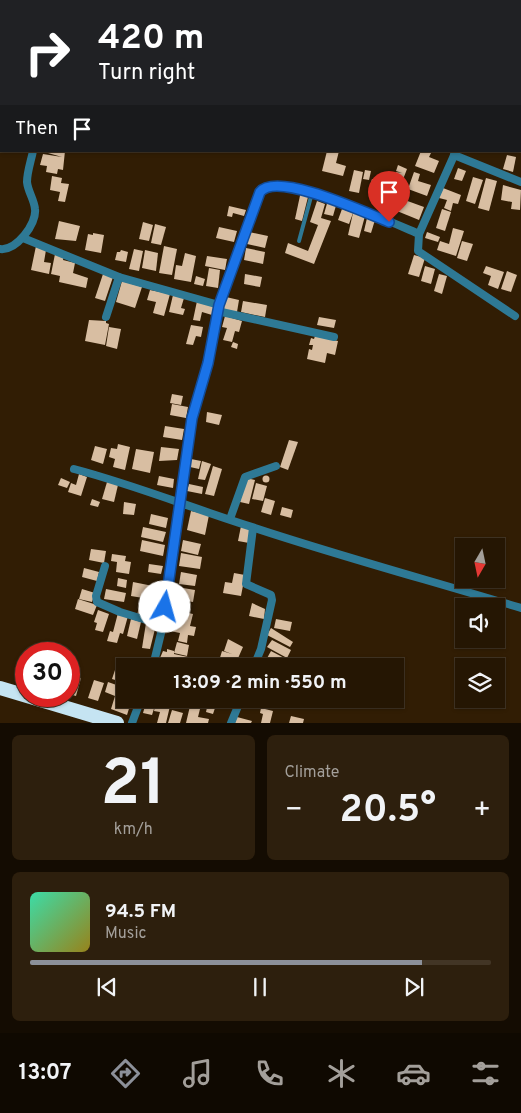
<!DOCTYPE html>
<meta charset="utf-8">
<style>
:root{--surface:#251603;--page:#2d1f0d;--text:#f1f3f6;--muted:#a39f9a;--line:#423525;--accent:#8c9099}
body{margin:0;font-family:Overpass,sans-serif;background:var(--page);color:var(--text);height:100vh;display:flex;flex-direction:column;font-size:19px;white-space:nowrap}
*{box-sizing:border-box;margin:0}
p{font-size:16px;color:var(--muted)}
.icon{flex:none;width:28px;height:28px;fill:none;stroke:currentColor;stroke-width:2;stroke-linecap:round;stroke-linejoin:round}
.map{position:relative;height:723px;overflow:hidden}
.panel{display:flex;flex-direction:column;gap:12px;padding:12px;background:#140c02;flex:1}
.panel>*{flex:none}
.guide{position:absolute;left:0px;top:0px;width:521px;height:152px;box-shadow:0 1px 4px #0004,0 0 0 1px var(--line);background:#202124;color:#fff;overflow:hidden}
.needle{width:32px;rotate:189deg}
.buttons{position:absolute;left:455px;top:538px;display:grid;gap:10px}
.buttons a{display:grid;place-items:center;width:50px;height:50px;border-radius:0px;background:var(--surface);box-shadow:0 1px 4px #0004,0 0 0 1px var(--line);font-size:25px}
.speed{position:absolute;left:15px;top:642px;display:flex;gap:10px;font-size:25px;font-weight:700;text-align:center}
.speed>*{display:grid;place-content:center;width:65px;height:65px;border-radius:50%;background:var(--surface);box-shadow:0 1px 4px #0004,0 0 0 1px var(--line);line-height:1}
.speed .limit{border:8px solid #d22;background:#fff;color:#111}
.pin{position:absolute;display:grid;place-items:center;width:42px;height:42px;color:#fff;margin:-51px -21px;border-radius:50% 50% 50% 0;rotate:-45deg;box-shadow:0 0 5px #0007}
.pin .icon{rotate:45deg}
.me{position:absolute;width:55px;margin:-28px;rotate:7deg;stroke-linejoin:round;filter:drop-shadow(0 0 4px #0008)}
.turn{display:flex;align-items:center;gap:18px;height:105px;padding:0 15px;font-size:22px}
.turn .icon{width:65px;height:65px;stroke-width:2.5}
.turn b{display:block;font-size:35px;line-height:42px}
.then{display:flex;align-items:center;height:48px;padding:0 15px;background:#0003;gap:10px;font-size:19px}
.big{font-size:38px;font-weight:700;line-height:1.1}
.panel .tile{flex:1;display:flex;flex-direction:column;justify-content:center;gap:8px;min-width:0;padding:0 18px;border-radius:8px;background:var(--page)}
.panel .dial{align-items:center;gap:0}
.dial b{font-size:65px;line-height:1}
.song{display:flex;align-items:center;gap:15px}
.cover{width:60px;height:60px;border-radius:8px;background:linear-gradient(135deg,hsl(160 70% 55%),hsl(50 70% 35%))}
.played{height:5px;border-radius:2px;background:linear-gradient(90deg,var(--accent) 85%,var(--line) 85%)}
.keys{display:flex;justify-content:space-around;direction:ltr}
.heat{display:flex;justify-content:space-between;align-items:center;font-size:28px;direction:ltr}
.panel .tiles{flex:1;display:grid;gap:12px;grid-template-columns:1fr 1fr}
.tile:last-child{grid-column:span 2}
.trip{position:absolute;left:116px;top:658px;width:288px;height:50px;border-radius:0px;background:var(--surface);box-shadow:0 1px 4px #0004,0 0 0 1px var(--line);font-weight:700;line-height:50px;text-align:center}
.dock{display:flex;height:80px;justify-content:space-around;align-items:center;background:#0f0901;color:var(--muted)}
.dock .icon{width:35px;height:35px}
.dock .selected{color:var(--accent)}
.dock b{font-size:22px;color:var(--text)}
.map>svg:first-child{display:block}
.building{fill:#d8bea2}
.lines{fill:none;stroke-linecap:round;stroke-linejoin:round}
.lane{stroke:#2e7995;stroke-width:4}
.street{stroke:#2e7995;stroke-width:8}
.highway{stroke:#c5e4f2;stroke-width:14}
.route-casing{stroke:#114b97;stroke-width:12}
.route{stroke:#1a73e8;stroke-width:9}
</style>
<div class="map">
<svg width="521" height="723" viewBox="0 0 521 723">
<rect width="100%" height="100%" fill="#311d04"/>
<!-- building -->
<g class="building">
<polygon points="41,151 65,151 63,170 58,169 57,174 46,172 47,166 40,165 43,154 62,157"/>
<polygon points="327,151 339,151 336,163 346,166 343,176 322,171"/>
<polygon points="421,151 432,151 429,157 439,161 434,173 415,166"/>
<polygon points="507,155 516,157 513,172 503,169"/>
<polygon points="398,165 407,169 402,182 393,178 396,172 402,173 396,171"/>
<polygon points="458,168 466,171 462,181 454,179"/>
<polygon points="354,170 363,172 359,193 349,191"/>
<polygon points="365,170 371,171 369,180 363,179"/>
<polygon points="414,172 420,174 418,181 431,185 427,196 408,189"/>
<polygon points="52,176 62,178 61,183 69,184 65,202 58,201 60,192 50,190"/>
<polygon points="473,177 483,180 475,204 466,201"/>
<polygon points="486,178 497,181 489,211 478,208"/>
<polygon points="372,179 382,181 380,188 370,186"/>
<polygon points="393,179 402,183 399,189 390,185"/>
<polygon points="389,185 398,190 392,202 383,198"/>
<polygon points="503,185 521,190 520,210 511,209 512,202 501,200"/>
<polygon points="443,188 461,195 458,204 453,203 451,211 444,208 447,200 439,198"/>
<polygon points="301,191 309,193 302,221 295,219"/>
<polygon points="402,199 424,207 419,220 397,211"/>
<polygon points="328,200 337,202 333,216 324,214"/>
<polygon points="317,201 325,204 321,218 331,221 314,264 285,253 288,243 308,251 318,225 310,222"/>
<polygon points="229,206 246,210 244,216 233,213 232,217 227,216"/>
<polygon points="342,209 353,213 349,224 338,220"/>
<polygon points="442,209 451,212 445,231 436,228"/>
<polygon points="353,213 365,216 359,238 348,235"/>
<polygon points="367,218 375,220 371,233 364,231"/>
<polygon points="59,221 80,226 76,241 55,239"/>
<polygon points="143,222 153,225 149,241 139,239"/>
<polygon points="155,224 166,227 161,245 151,243"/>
<polygon points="219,227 237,231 234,242 216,238"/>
<polygon points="453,228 464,231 456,256 437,250 440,241 449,244"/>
<polygon points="249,232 268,236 265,248 247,244"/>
<polygon points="427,232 440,237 438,242 425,238"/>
<polygon points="93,233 104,235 101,253 85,250 88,234 93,235"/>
<polygon points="462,241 473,244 467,261 457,258"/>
<polygon points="36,246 46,250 44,262 51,263 49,274 31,270"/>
<polygon points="164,246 177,249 172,275 159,273"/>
<polygon points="246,248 265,252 263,264 244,260"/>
<polygon points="134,249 143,251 139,271 129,269"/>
<polygon points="121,250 128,252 126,262 115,260 117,252 120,252"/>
<polygon points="145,250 158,253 156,271 142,268"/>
<polygon points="185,253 196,256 191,282 174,279 176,265 182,266"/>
<polygon points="55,254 64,255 63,260 75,263 73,273 88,278 86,288 59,282 60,276 51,274"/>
<polygon points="414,255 425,258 419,277 408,274"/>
<polygon points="207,256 227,259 225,270 205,266"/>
<polygon points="425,266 435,269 431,284 421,281"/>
<polygon points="486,266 504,272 498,289 488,285 491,276 483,273"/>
<polygon points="209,268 220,270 218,288 206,286"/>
<polygon points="507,271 517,275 511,292 501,289"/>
<polygon points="103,274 113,277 105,301 95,298"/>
<polygon points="245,274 262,277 260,287 244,284"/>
<polygon points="439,274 447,276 442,294 434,291"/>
<polygon points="196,276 205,279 203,286 194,284"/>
<polygon points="122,281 142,287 135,308 116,302"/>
<polygon points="150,290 170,294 164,316 153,313 156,302 147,300"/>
<polygon points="173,295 184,298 181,308 185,309 183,315 169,312"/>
<polygon points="226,297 239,300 237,312 223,310"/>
<polygon points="197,301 214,305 212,315 202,312 200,321 193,320"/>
<polygon points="243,301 267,305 265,317 241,312"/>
<polygon points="225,316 242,321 239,332 235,331 232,342 223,340 227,328 222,327"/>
<polygon points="319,317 336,320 334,328 317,325"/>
<polygon points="89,320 106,321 106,323 109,324 105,345 85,341"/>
<polygon points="191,325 203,327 201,337 196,336 193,345 186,344"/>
<polygon points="109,327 121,329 117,349 106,346"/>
<polygon points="315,336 338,341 335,355 327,353 325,363 307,359 309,349 312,350 313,345 309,345 311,338 314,339"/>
<polygon points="233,342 238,344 237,349 231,347"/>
<polygon points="172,394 183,396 181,405 170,403"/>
<polygon points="172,404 188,407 186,418 170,415"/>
<polygon points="207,412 222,415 219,425 206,422"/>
<polygon points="165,426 184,429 182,440 163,437"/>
<polygon points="289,440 298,442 288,470 280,467"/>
<polygon points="118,444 130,447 125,470 113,467 115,459 109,457 111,448 117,449"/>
<polygon points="95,446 107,449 103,464 91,460"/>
<polygon points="161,447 179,449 177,460 159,461"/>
<polygon points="136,449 154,452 150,473 132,469"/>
<polygon points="191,459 201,461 199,469 190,467"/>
<polygon points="202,461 211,464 205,480 198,479"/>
<polygon points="213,466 222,469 214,496 205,494"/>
<polygon points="79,474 87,477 81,496 68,492 71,483 76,485"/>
<circle cx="266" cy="479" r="3.5"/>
<polygon points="159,476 174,479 173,488 157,485"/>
<polygon points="61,478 70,482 67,488 58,485"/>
<polygon points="246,478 255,480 249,504 240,502"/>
<polygon points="107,482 118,485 114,502 102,499"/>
<polygon points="256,483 267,486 263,501 252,499"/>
<polygon points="189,484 203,487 202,494 187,491"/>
<polygon points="265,498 275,501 271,515 261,512"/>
<polygon points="92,499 100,502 98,507 90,505"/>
<polygon points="124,502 136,504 134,515 123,514"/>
<polygon points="282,507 293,510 291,518 280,515"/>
<polygon points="191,511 209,515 205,535 187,530"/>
<polygon points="151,514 168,518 166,528 149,524"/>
<polygon points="241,526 252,528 249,543 238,541"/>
<polygon points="143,527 166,532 163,542 141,537"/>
<polygon points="142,540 165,545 163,556 140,551"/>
<polygon points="183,540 201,544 198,555 181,551"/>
<polygon points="497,542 503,543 502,547 497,546"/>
<polygon points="91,549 106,551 104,563 89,560"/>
<polygon points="181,553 202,557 200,569 179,566"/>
<polygon points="112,554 126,556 125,561 131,562 129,574 116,572 117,562 111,561"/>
<polygon points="149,564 163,566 161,574 148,572"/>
<polygon points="84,568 99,572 97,581 82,577"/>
<polygon points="181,572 197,575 195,586 179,584"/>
<polygon points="234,573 245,575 241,596 223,593 225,582 232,583"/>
<polygon points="118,578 127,580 126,588 117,586"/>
<polygon points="133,582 158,587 156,597 150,596 149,599 131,596"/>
<polygon points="177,587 195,590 193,602 175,599"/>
<polygon points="82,589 95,593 92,602 79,599"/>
<polygon points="106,589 126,593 124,602 104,599"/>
<polygon points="78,599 97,605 93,615 75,609"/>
<polygon points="140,601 161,604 158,620 137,616"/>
<polygon points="252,603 265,609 264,619 249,616"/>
<polygon points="98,610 109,614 103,632 95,630 97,623 94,622"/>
<polygon points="175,610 193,614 190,626 196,627 194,636 188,635 187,643 178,641 180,633 170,631"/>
<polygon points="118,613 128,616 123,634 120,633 117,643 107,641 110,631 113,632"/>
<polygon points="131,619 141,622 137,639 127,636"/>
<polygon points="276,619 292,622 290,631 274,628"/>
<polygon points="146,623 156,625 150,649 142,648"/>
<polygon points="271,628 293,642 290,647 267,635"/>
<polygon points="228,639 243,647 235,665 219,661 222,651 232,654 224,651"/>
<polygon points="272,640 291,650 287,658 267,647"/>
<polygon points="177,642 189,645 187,656 174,653"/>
<polygon points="167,649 174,651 174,654 188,657 187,660 192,661 191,666 157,665 163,651 167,652"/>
<polygon points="271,651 290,661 287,666 277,666 266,660"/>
<polygon points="121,657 144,664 143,666 125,666 125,672 117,670"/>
<polygon points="260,660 275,666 258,666"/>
<polygon points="214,661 230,666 212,666"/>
<polygon points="115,670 125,674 125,683 112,679"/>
<polygon points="70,675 81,678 76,696 69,694"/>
<polygon points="94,680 104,683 98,701 88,698"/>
<polygon points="108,682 125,688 125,699 132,699 127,715 111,709 115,696 105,692"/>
<polygon points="147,699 157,699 152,715 143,713"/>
<polygon points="209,699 218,699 213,714 206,712"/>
<polygon points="156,702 170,706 166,723 157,723 160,712 154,711"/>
<polygon points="190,706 200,709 198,717 209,719 208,723 186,723"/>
<polygon points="261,708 273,711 270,723 261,723 263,714 260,713"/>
<polygon points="172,710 183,713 180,723 168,723"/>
<polygon points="291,716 304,719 303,723 289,723"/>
<polygon points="237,717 252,721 251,723 235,723"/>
</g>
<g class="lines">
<!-- lane -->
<polyline class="lane" points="299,241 312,193"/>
<!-- street -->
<g class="street">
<polyline points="42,0 44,1"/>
<polyline points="318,0 320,1"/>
<polyline points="102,1 103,0"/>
<polyline points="516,1 517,0"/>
<polyline points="456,151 419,234 418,251 515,316"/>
<polyline points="454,155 521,182"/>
<polyline points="23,238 119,277 219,305"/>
<path d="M0,249C16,251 37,224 35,209C34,199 28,192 27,182C27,172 31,161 33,151"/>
<polyline points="217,311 334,337"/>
<polyline points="106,317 119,277"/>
<path d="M74,469C135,485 194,509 255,528C343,557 432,581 521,608"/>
<polyline points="230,519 245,477 276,466"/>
<polyline points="253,528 246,584 271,595 272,600 261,649 254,666"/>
<polyline points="105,566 96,596 97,602 120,612 163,625"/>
<path d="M153,666L163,625L192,417L208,363L219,305L260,192C278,170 393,223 419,234"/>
<polyline points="132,723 141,699"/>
<polyline points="231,723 241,699"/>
</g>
<!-- highway -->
<polyline class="highway" points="0,688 117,723"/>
</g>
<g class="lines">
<defs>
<path id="route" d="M165,607L192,418L208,363L219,305L260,192C277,171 366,213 389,222"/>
</defs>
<!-- route casing -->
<use href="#route" class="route-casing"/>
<!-- route -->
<use href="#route" class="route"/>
</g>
</svg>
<div class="buttons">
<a><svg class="needle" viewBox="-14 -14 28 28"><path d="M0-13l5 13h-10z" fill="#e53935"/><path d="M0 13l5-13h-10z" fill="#a39f9a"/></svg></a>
<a><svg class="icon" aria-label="sound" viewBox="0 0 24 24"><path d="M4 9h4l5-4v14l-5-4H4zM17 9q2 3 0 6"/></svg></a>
<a><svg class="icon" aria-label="layers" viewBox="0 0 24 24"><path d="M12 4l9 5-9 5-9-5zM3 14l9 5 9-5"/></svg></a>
</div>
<div class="speed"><div class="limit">30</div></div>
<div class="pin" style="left:389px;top:222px;background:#d93025"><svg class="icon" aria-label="arrive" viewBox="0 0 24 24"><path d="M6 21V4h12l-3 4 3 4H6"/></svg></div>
<svg class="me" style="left:165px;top:607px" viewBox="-20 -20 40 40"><circle r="19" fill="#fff"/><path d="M0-13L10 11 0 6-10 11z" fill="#1a73e8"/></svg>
<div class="trip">13:09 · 2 min · 550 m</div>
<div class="guide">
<div class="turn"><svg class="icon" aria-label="right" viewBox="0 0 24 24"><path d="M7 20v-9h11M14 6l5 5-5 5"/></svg><div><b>420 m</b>Turn right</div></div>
<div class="then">Then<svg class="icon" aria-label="arrive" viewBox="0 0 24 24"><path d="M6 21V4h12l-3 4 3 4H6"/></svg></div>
</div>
</div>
<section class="panel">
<div class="tiles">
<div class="tile dial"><b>21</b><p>km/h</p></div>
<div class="tile"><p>Climate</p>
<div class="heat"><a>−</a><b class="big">20.5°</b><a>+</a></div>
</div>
<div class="tile">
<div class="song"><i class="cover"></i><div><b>94.5 FM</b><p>Music</p></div></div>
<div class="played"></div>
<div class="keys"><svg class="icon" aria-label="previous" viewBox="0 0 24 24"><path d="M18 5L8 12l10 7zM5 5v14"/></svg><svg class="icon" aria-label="pause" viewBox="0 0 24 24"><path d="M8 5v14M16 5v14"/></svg><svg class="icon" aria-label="next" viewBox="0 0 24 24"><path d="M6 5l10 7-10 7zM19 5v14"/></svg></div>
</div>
</div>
</section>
<nav class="dock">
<b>13:07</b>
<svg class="icon selected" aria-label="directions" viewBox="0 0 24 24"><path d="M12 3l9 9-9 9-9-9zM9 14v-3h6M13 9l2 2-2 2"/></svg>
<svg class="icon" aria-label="music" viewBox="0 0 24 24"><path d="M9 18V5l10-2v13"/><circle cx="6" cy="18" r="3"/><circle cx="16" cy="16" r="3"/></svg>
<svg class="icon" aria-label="phone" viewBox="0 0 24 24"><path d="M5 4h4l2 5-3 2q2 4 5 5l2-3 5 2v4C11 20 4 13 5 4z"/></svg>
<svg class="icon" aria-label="climate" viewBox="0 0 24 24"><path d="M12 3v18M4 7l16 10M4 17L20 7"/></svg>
<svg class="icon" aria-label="car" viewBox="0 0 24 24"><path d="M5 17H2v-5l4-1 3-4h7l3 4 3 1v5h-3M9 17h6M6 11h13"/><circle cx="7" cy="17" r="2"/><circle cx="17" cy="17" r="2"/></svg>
<svg class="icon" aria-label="filters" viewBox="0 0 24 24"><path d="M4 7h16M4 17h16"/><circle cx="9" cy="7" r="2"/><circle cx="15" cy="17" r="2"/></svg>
</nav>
